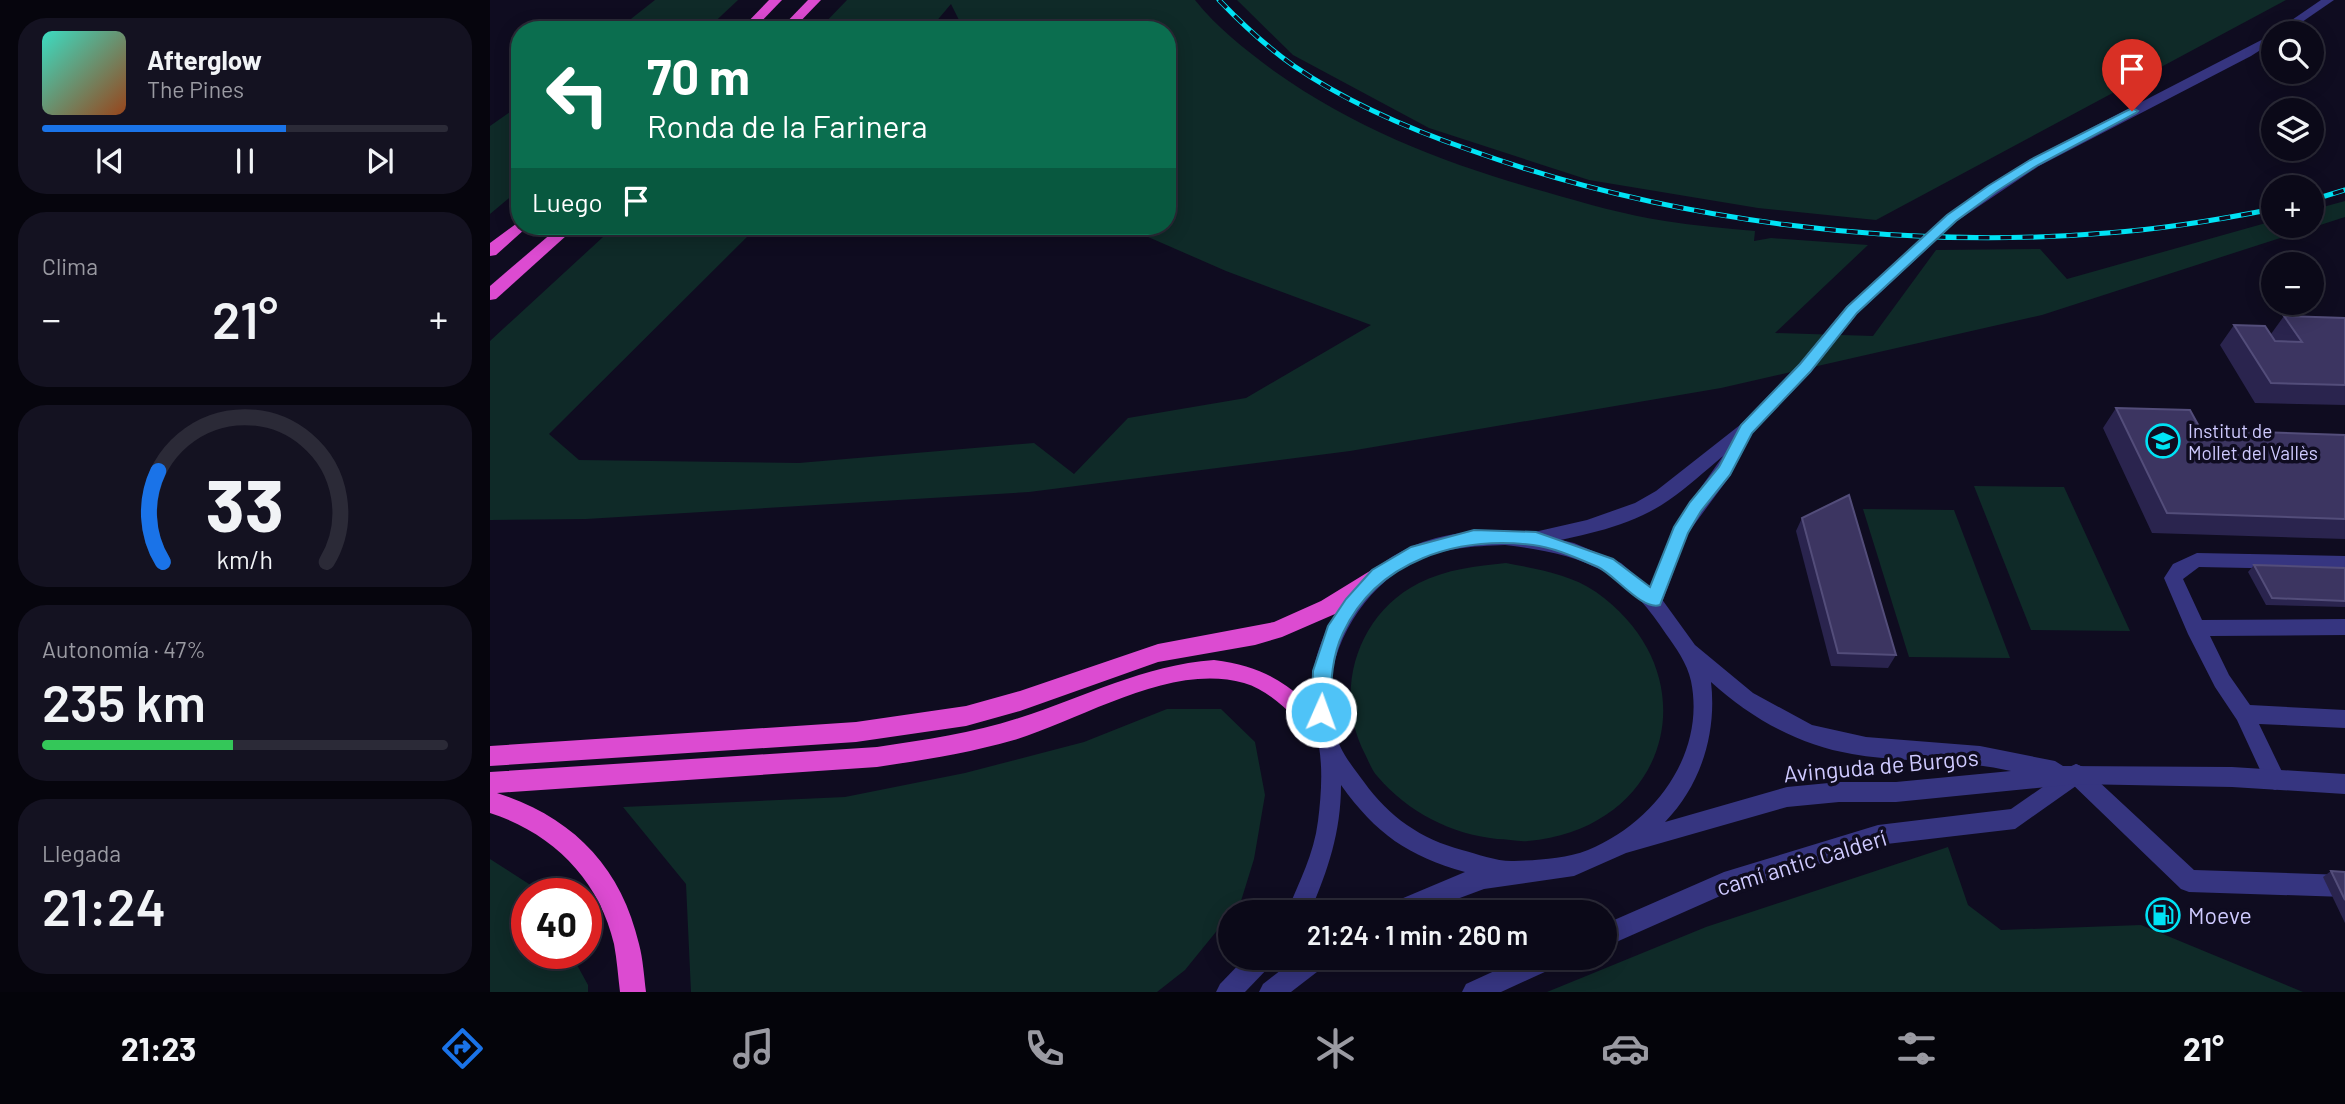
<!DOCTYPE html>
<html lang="es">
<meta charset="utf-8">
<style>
:root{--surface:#0b0918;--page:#141221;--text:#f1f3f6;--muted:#9a9aa2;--line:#2b2a37;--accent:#1a73e8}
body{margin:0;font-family:Barlow,sans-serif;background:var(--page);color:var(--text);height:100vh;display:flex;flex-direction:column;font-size:26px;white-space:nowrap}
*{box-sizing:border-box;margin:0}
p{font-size:23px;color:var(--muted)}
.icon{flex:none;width:38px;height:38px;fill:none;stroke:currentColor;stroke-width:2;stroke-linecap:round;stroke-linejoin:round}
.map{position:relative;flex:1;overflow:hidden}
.panel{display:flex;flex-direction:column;gap:18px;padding:18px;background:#06050d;width:490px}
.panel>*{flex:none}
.guide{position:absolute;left:21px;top:21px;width:665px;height:214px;border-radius:28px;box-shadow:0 4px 18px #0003,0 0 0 2px var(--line);background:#0b6e4f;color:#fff;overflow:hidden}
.buttons{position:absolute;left:1771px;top:21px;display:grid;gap:14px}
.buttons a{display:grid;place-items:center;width:63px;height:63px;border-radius:50%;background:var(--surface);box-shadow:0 4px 18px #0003,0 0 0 2px var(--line);font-size:35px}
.speed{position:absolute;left:21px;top:878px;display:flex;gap:14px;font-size:35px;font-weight:700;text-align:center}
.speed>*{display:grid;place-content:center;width:91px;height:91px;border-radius:50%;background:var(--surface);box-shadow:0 4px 18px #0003,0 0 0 2px var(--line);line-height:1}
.speed .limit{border:10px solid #d22;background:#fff;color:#111}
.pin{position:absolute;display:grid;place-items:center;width:60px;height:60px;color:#fff;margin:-72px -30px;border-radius:50% 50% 50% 0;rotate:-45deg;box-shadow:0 0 7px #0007}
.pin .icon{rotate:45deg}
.me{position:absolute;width:77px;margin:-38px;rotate:2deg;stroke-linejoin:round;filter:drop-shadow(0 0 5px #0008)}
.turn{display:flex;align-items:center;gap:24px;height:147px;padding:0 21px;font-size:32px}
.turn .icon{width:91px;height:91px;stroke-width:2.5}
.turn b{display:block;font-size:49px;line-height:60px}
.then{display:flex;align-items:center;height:66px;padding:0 21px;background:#0003;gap:14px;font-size:26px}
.big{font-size:52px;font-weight:600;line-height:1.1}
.panel .card{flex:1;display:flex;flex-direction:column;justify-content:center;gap:10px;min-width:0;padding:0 24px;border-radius:28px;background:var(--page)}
.panel .dial{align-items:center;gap:0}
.dial svg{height:182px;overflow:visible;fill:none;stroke:var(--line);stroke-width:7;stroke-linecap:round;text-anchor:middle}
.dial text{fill:var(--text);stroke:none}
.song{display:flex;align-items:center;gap:21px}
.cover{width:84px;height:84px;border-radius:10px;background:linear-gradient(135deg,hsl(170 70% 55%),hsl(20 70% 35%))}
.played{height:7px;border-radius:4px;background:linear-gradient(90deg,var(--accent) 60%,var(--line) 60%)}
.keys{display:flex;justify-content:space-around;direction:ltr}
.heat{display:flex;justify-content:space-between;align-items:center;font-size:38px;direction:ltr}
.charge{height:10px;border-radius:5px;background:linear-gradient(90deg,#34c759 47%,var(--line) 0)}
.trip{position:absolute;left:728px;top:900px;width:399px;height:70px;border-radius:35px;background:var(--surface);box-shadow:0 4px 18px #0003,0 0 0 2px var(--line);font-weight:600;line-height:70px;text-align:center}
.tabs{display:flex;height:112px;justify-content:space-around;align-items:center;background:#04040a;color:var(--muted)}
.tabs .icon{width:49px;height:49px}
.tabs .active{color:var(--accent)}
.tabs b{font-size:32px;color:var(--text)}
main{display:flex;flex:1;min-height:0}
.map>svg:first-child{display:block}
.green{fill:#0f2a28}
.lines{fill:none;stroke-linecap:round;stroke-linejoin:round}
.service{fill:#363580;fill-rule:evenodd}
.minor{fill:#363580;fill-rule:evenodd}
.tertiary{fill:#363580;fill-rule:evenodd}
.trunk{fill:#dc4bd1;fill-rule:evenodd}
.rail-casing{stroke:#00e3f5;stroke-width:5}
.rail{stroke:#0f0c20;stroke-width:3.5;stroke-dasharray:11;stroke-linecap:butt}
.wall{fill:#2a244e}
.building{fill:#3c3561;stroke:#534d7a;stroke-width:2}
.route{fill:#4fc3f7;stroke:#337fa1;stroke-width:2}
.labels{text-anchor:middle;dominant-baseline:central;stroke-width:7;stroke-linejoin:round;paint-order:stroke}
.poi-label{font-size:19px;fill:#cfcaff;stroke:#0f0c20;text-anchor:start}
.near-street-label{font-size:23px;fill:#cfcaff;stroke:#0f0c20}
.near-poi-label{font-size:23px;fill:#cfcaff;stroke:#0f0c20;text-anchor:start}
</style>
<main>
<section class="panel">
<div class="card">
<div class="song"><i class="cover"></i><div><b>Afterglow</b><p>The Pines</p></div></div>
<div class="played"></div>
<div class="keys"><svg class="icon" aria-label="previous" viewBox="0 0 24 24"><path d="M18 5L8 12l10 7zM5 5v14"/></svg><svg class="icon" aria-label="pause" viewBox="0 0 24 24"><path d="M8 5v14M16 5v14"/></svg><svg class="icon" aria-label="next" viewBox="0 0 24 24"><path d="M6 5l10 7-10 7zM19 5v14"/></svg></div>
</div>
<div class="card"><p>Clima</p>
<div class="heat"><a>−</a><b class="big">21°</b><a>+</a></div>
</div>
<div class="card dial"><svg viewBox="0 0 100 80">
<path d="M14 69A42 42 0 1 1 86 69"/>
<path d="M14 69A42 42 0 0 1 12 29" stroke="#1a73e8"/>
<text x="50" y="56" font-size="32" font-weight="700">33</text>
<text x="50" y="72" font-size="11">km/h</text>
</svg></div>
<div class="card"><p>Autonomía · 47%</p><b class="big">235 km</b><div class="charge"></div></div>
<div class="card"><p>Llegada</p><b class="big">21:24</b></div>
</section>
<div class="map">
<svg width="1855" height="992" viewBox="0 0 1855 992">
<rect width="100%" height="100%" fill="#0f0c20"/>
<!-- green -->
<g class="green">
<polygon points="165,0 248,0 216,30 127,30"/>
<path d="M357,0H705C727,28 756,50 784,71C867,130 959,165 1056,192C1094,203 1135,215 1175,221C1205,226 1235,228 1265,231L1264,241L1281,238L1378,245L1285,333L1383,336L1446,250L1550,249L1577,279L1783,221V226H1822V210L1855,201V217L1552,315L1231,388L860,451L539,492L96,519L0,520V341L125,226H268L59,434L89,460L309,463L544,443L584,474L638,418L756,398L881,325L736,271L633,226H677V30H474L461,4L439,30H328Z"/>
<polygon points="747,0 1796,0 1386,220 1268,208 1099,180 939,128 803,55"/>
<polygon points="30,105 30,189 0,214 0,126"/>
<polygon points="1484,486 1574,487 1640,631 1541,630"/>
<polygon points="1373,509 1464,510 1520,658 1419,657"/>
<path d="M1016,563C1047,569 1080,574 1106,592C1223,675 1179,829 1038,841C1028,842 1017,839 1007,839C961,834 918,812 888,777C882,771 879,762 875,754C843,693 866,615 929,583C957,569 986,566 1016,563Z"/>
<polygon points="677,709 731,709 765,742 775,795 764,859 751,901 695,970 667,992 201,992 196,884 133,807 355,797 475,773 594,742"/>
<polygon points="1458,847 1478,905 1511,930 1651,925 1813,992 1057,992 1216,927"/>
<polygon points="0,859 42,886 47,894 37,894 37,954 81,954 98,985 98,992 0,992"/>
</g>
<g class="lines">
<!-- service -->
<g class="service">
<polygon points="1707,553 1855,556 1855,570 1709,567 1693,579 1712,620 1855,619 1855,635 1720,636 1739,675 1760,705 1855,710 1855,728 1769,724 1796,780 1792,787 1785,790 1778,787 1747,720 1725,687 1698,634 1674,578 1683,564"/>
<polygon points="1586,764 1593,767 1704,870 1855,875 1855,897 1699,892 1691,889 1579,781 1575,774 1579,767"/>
</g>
<!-- minor -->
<g class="minor">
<polygon points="1831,0 1844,0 1796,33 1783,33"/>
<path d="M1783,34V42L1761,56L1549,166L1467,221L1367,314L1321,372L1263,432L1240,476L1198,533L1171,605L1164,608L1157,605L1155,600L1184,526L1233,456C1215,471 1198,487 1179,500C1141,527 1090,536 1046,545L1040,543L1037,538L1040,533L1097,520L1145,503L1166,491L1250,425L1309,364L1357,306L1457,215L1539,160Z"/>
<polygon points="1586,764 1593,767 1597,774 1593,781 1525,829 1388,845 1237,893 1115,947 1115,924 1234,872 1388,825 1521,809"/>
<polygon points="1035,957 1074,957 1070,965 1011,992 972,992 976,984"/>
</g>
<!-- tertiary -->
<g class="tertiary">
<path d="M1015,530L1050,535L1084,543L1131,563L1171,598L1205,645L1263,693L1322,725L1376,737L1490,746L1565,761L1573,766L1742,767L1855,774V794L1742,787L1586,784L1406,802H1349L1297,807L1136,853L1084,876L994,889L932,912H896L899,904L975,872C918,856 886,834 851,785C851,832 838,870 820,912H797C809,882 824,854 828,821C831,798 833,770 829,747C826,728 820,713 821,694C824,621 875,557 946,538C969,532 991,531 1015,530ZM1015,545C1050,549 1085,555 1117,573C1142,587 1160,610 1176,634C1186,648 1197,663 1201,681C1216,754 1164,823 1098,850C1075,859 1049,860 1024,861C1009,862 987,854 972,850C931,839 899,817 874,782C866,771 856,759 850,746C820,679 860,597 921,563C950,548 983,546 1015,545ZM1221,682C1261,718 1308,745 1362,754C1414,763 1468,759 1521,771L1406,782H1349L1297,787L1175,822C1211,785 1227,733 1221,682Z"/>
<polygon points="756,957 785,957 781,965 755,992 726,992 730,984"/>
<polygon points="808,957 840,957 836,965 801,992 769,992 773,984"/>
</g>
<!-- trunk -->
<g class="trunk">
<polygon points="279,0 292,0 263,30 250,30"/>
<polygon points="318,0 331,0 302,30 289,30"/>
<polygon points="30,221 30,226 38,226 35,229 6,255 0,256 0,243"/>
<polygon points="70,226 87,226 6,299 0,300 0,286"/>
<polygon points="888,566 895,568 898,574 895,580 845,614 792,637 765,645 668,662 530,711 476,726 366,742 0,766 0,746 366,722 476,706 530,691 668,644 784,622 831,601"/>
<path d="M724,660C782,667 805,690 845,729L848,736L845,743L837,746L829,743C808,722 785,692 754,683C681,662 593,719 524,740C479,753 433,760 387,767L7,793C82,817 131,866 149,944C153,959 154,976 156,992H130C128,976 127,960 124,944C109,879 62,833 0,813V772L387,747C435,740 483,733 529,718C595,697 654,665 724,660Z"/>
</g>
<defs>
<g id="rail">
<path d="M729,0C752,24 777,47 804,66C858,103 919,129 980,150C1177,221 1409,250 1617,233C1673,229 1728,220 1783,209"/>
<polyline points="1822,200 1855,190"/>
</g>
</defs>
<!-- rail casing -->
<use href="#rail" class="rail-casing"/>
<!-- rail -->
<use href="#rail" class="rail"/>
</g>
<!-- wall -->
<g class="wall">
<polygon points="1794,316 1855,318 1855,405 1765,403 1730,345 1744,325 1781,334"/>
<polygon points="1626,408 1711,430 1855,435 1855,539 1662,533 1613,428"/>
<polygon points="1312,518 1406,655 1398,668 1341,666 1306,531"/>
<polygon points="1764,565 1855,568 1855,607 1776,605 1758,572"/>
<polygon points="1841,871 1855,872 1855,923 1833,877"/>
</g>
<!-- building -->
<g class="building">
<polygon points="1794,316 1855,318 1855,385 1781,383 1744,325 1775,326 1785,341 1812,342"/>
<polygon points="1626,408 1700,410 1711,430 1855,435 1855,519 1677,513"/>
<polygon points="1359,495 1406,655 1348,653 1312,518"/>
<polygon points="1764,565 1855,568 1855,601 1782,598"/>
<polygon points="1841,871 1855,872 1855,900"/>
</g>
<!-- route -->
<path class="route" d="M1642,108L1648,111L1646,113L1548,165L1507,191L1466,221L1367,313L1320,372L1262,433L1240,475L1211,511L1198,533L1170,605C1152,611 1125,575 1108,567C1089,559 1063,547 1043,545C968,536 887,560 853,633C841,658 841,685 840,712L838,717L831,720L825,717L822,712L823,671L838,626L856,599L882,570L921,547L984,530L1046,532L1123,559L1160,587L1184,527L1200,502L1229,467L1251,425L1310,364L1357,307L1457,215L1498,186L1540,160Z"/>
<!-- icons -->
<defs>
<symbol id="school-ring" viewBox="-11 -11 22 22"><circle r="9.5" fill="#0f0c20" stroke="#00e3f5" stroke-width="1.5"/><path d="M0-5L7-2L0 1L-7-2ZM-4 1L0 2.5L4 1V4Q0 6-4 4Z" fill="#00e3f5"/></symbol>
<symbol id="fuel-ring" viewBox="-11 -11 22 22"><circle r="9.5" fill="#0f0c20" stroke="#00e3f5" stroke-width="1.5"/><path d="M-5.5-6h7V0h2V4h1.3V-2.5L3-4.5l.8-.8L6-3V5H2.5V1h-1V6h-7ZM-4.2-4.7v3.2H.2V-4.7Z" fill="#00e3f5"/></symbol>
</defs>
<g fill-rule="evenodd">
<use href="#school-ring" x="1654" y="422" width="38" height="38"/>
<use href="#fuel-ring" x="1654" y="896" width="38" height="38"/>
</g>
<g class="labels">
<!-- poi labels -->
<g class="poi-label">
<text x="1698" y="430">Institut de<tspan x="1698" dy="22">Mollet del Vallès</tspan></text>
</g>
<!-- near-street labels -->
<g class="near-street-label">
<text transform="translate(1391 765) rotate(-5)">Avinguda de Burgos</text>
<text transform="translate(1311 862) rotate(-17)">camí antic Calderí</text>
</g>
<!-- near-poi labels -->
<g class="near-poi-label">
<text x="1698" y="915">Moeve</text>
</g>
</g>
</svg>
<div class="buttons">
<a><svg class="icon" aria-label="search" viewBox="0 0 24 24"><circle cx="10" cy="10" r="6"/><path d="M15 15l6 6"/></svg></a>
<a><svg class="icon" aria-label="layers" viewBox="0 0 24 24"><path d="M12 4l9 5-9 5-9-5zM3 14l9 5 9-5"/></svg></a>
<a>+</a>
<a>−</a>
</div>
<div class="speed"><div class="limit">40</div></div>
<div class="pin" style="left:1642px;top:111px;background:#d93025"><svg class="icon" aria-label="arrive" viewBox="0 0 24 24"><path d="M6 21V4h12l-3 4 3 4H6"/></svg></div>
<svg class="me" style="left:831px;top:712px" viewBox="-20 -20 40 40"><circle r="17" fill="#4fc3f7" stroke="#fff" stroke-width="3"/><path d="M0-11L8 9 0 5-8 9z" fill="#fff"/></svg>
<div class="trip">21:24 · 1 min · 260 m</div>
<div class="guide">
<div class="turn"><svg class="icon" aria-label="left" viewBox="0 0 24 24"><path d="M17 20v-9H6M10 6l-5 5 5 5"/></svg><div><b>70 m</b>Ronda de la Farinera</div></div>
<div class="then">Luego<svg class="icon" aria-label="arrive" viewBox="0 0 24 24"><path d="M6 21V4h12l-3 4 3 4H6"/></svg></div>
</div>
</div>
</main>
<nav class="tabs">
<b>21:23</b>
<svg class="icon active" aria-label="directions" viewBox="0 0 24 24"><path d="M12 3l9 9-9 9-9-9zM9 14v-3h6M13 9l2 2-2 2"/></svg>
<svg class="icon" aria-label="music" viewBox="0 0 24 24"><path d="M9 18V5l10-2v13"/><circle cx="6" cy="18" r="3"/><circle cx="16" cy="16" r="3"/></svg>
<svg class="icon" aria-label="phone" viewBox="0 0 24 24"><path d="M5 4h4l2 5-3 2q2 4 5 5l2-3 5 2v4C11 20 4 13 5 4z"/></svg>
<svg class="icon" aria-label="climate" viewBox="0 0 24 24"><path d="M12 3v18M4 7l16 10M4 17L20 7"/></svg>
<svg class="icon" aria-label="car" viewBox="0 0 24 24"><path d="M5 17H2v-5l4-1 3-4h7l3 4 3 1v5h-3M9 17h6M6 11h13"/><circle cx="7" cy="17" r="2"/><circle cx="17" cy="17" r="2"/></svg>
<svg class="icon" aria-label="filters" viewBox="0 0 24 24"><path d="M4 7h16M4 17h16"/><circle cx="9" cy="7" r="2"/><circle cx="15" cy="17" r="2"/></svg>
<b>21°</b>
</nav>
